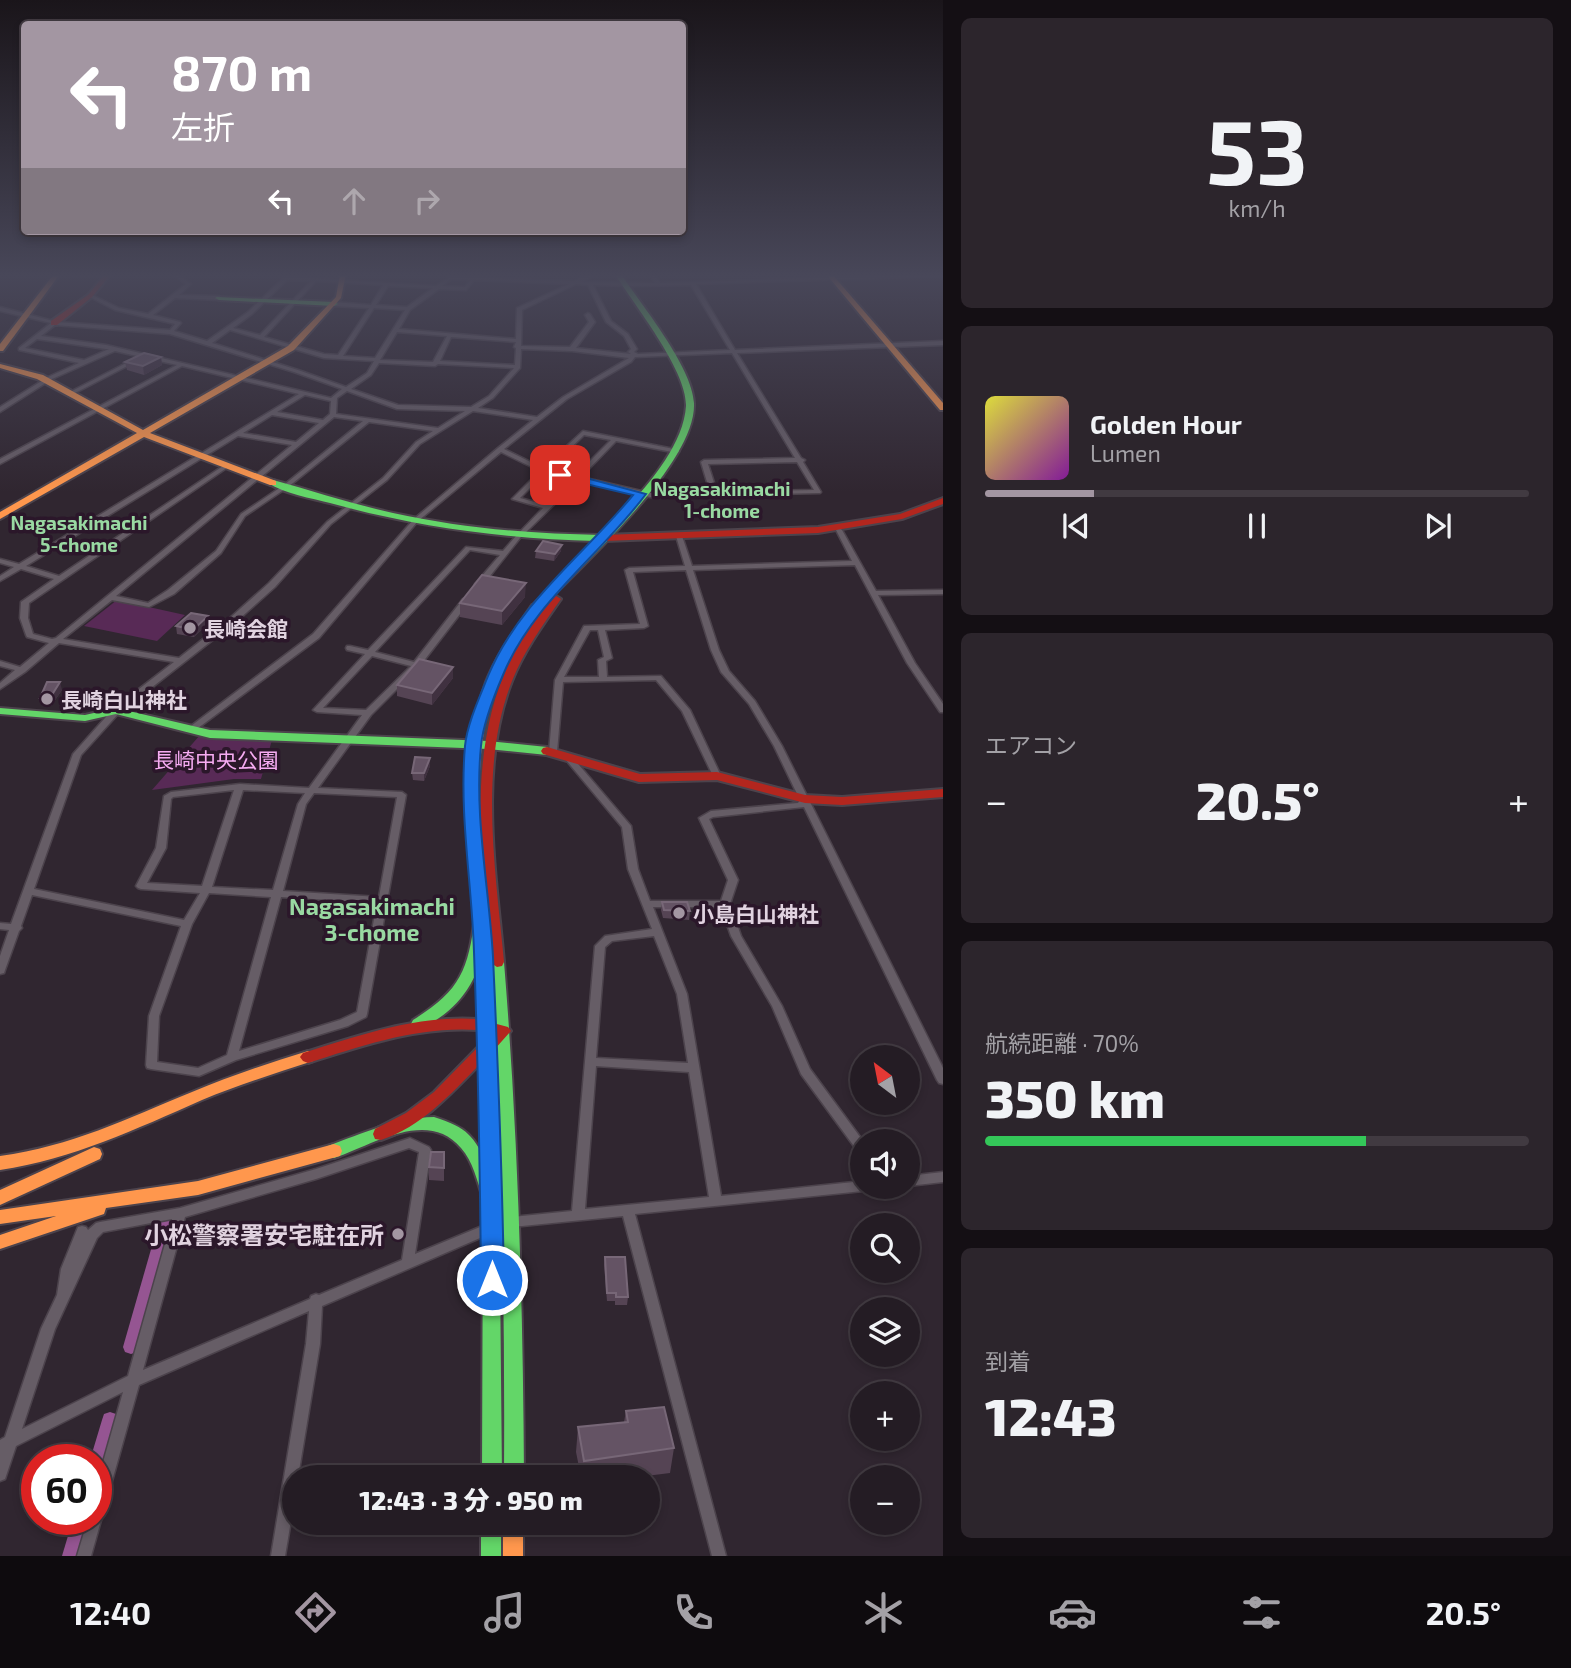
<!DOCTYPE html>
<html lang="ja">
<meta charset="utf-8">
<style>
:root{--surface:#241c24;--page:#2c252c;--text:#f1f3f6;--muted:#a3a1a6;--line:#413a41;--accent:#a396a2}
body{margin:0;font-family:"Exo 2","Noto Sans JP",sans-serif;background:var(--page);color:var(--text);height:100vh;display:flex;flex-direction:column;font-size:26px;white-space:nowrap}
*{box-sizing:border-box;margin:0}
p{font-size:23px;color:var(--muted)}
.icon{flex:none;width:38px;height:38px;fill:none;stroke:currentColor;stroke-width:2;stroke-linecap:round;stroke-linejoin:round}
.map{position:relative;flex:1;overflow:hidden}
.drawer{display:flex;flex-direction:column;gap:18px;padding:18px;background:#140f14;width:628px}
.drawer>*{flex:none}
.top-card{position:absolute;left:21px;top:21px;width:665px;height:214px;border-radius:7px;box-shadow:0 4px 10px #0003,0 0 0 2px var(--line);background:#a396a2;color:#fff;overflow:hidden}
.needle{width:46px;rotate:328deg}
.fabs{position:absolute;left:850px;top:1045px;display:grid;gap:14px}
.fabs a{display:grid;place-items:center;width:70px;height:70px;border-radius:50%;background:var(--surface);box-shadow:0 4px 10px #0003,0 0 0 2px var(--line);font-size:35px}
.speed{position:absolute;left:21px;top:1444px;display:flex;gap:14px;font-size:35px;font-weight:700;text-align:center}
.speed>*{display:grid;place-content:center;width:91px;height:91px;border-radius:50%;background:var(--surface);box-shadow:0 4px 10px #0003,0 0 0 2px var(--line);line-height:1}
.speed .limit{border:10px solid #d22;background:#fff;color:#111}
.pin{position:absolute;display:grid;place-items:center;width:60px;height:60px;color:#fff;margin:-30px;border-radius:14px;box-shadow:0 4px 10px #0006}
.me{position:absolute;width:77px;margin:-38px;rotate:0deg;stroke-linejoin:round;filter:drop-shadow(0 0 5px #0008)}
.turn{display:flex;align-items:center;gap:24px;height:147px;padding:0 35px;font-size:32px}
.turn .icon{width:91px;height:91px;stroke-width:2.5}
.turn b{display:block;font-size:49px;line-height:60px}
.lanes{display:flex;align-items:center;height:66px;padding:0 35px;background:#0003;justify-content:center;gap:35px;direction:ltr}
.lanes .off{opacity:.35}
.big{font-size:52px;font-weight:800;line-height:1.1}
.drawer .widget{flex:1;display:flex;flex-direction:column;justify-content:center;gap:10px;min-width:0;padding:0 24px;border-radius:10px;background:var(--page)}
.drawer .dial{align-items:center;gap:0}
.dial b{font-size:91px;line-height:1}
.song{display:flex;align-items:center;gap:21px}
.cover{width:84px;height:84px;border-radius:10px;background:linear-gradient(135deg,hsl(60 70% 55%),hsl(290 70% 35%))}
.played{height:7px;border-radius:4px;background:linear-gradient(90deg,var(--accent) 20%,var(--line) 20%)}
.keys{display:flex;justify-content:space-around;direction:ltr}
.heat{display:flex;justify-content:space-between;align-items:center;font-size:38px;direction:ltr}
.charge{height:10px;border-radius:5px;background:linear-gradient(90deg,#34c759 70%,var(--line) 0)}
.trip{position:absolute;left:282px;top:1465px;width:378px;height:70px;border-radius:35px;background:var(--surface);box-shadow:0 4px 10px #0003,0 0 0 2px var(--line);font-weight:800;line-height:70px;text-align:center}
.dock{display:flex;height:112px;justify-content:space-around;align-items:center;background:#0e0b0e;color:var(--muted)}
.dock .icon{width:49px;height:49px}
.dock .selected{color:var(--accent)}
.dock b{font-size:32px;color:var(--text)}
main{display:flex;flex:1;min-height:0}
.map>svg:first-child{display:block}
.green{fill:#582a56}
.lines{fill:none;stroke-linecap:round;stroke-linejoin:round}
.canal{fill:#955592;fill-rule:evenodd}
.street-casing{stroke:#4c434c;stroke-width:3}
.fast-casing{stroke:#4c434c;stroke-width:4}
.slow-casing{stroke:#4c434c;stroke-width:4}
.jam-casing{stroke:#4c434c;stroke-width:4}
.street{fill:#665d66;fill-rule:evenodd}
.fast{fill:#63d668;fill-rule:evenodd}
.slow{fill:#ff974d;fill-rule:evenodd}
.jam{fill:#b3261e;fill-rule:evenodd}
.wall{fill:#554454}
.shaded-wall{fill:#403140}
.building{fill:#645364;stroke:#776777;stroke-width:2}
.route{fill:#1a73e8;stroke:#114b97;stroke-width:2}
.poi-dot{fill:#a396a2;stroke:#2b172a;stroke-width:2.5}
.labels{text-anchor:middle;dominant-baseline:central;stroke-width:7;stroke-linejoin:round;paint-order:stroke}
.far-neighbourhood-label{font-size:19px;font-weight:bold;fill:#99d9a2;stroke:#2b172a}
.poi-label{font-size:21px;font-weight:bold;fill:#e1d3e0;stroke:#2b172a;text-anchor:start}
.park-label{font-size:21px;fill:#f6acf2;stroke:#2b172a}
.neighbourhood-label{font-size:23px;font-weight:bold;fill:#99d9a2;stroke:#2b172a}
.near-poi-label{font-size:24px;font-weight:bold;fill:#e1d3e0;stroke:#2b172a;text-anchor:end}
</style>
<main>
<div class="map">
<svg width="943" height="1556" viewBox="0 0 943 1556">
<rect width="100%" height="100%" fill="#302630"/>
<!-- green -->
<g class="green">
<polygon points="117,600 185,615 157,641 84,626"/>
<polygon points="200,735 272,740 261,779 234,779 152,790"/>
</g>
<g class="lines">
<!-- canal -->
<g class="canal">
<polygon points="165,1219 170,1221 172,1225 139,1347 137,1352 131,1354 125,1352 123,1347 158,1225 160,1221"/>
<polygon points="110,1412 116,1414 118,1420 104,1468 102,1474 96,1476 96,1460 90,1460 102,1420 104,1414"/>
<polygon points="73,1519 91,1519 80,1556 62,1556"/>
</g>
<defs>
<g id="street">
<polygon points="69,274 109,274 107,275 71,275"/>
<path d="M172,274H177L191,284L179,295L219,296L222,298L219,300L175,298L153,315L180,322L181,323L174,331L207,341L248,312L282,279V277L287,276L289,277L436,286L450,277L574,281L590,274H596L582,282L655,283L650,274H654L660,283L943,274V276L696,284L735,350L943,341V345L737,353L801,458L805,460L803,462L821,492L820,493L650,497L578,481L520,538L482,586H479L475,584L500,555L470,550L375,652L414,662L463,599H466L470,601L419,667L371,715L318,788L402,792L406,795L367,1014L366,1017L348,1026L236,1060L199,1076L151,1069L147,1068L146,1065L149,1016L181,926L32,895L21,926L22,928L19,931L5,970L4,973L0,974V956L9,930L0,929V923L11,924L73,754L113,709L174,662L59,643L25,672L0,689V683L15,670L0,666V661L20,667L49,643L27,637L26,635L20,618L21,602L54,579L21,569L0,581V576L14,567L0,563V559L19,564L299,394L182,366L0,464V459L177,365L115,351L52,379L0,412V407L48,377L79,363L19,350V348L51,323L0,311V307L57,322L170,330L175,324L115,310L88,296L92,295L119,308L148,314L186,284ZM451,279L470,280L465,287L442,286ZM287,280L311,281L260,335L233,328L252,314ZM474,280L569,284L517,308L516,339L399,329L410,310L439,289L466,290ZM316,281L383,285L371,305L334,302L331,304L334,306L369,308L338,355L324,354L264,337ZM576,284L588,285L606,322L624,336L631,349L628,352L631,354L576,348L595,322L590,314L588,313L585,315L589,322L570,347L521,346L522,310ZM593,285L633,286L691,285L730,350L638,354L634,352L637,349L628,334L611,321ZM388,286L433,288L407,307L376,305ZM374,308L405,310L375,358L343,356ZM55,325L170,334L294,372L342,389L331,398L106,345L41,336ZM230,330L324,358L374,361L367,373L346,387L298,370L212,343ZM397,332L447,336L433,362L380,360ZM451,337L516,342L514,347L516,348L515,365L440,361ZM37,339L106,349H109L84,360L25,348ZM521,349L572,351L629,358L563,397L537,417L478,408L493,398L520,368ZM732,353L795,458L704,460L701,462L710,492L650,493L581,477L616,441L677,453L679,452V450L583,431L543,468L504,449L567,399L631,362L635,357ZM379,363L435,366L438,364L514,368L489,396L471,407L398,405L351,389L371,375ZM347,391L397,409L465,411L438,428L336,414L337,398ZM305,395L331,401L330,414L323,420L277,412ZM473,411L533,420L498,448L414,519L313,634L187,729L191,732L194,731L319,638L418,521L501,452L540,471L512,499L543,508L516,536L503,551L466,547L368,650L350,646H347L346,648L347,650L365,654L313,710L317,712L362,715L309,788L240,784L171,792L164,796L156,848L136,886L138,888L141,889L200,893L184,920L34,889L81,755L119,713L237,621L275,587L331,524L387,480L420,444ZM272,415L319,423L296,442L243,433ZM334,417L363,421L284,485L241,514L216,551L168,590L148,603L116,596ZM369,422L433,431L416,442L383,478L327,522L269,583L231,617L179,658L63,639L112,600L149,607L174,594L221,553L245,516L288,487ZM584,435L611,440L575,476L548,470ZM238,436L292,445L56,638L52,639L33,634L28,618L29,603L228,467L223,466L59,576L26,566ZM797,462L814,490L717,492L708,464ZM545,473L572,479L546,505L520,498ZM372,656L411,666L366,710L323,708ZM234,790L202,886L147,883L166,848L171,799L173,797ZM243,790L305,793L298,804L273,890L212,887ZM314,793L397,797L379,897L283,891L306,804ZM209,893L271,897L227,1055L198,1068L157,1062L159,1016L192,924ZM281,897L377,903L357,1012L340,1020L239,1051Z"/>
<polygon points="132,360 137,361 75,393 70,392"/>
<path d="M839,528L842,530L876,591L943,590V594L878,595L915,663L943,704V712H940L907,663L855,565L693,570L719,650L729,671L755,701L782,746L943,1068V1084L939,1083L937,1080L804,807L713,817L709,819L738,880L730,904L741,936L782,1006L810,1069L863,1141V1155L859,1153L801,1074L772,1006L731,936L721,907H653L687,994L721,1196L863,1181V1186H869L867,1189L863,1191L635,1214L726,1556H712L623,1216L512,1227L494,1232L322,1306L320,1344L298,1477H294V1503L285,1556H271L306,1344L309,1311L139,1385L91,1556H77L88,1519H96V1487L123,1392L16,1446L5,1479L0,1481V1440L5,1437L41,1329L57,1295L61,1269L78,1227L82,1226L86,1227L88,1230L96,1223L100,1222L180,1208L316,1169L410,1138L429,1147L431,1150L415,1254L492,1222L512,1217L572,1211L595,946L605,936L652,929L628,869L622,827L566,760L567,758H573L631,826L638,869L650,901H721L728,880L699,818L711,811L798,803L800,800L774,746L749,704L721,672L711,650L686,570L633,572L648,626L644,628L605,630L612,658L606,661L607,677L661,676L690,710L721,776L720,778H714L713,776L682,711L656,680L563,682L557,752L556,754H550L549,752L555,680L584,626L640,624L625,570L629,568L685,566L676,536L677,535H681L682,536L692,566L852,561L836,530ZM590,630H598L604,657L598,660L599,677H564ZM654,936L677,994L688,1063L596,1058L605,947L612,941ZM596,1066L689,1072L709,1197L585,1209ZM409,1148L419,1152L402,1260L319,1295L316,1294L311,1296L310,1299L143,1370L185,1217L316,1179ZM172,1219L128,1376L22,1429L55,1329L97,1238L103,1232Z"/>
<polygon points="943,1172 943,1182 908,1186 908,1176"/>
</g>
<g id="fast">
<path d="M615,274H621C642,306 692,366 694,403C697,463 580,567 540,609H532L531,607L596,541C505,539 417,527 330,503C311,498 285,494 268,483L273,480C313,491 352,504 393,513C461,528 531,534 601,535C632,503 683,453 686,406C687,370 634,305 615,274Z"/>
<polygon points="217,297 334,302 338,304 334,306 219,300 215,298"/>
<polygon points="0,708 85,715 116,708 210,730 488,741 547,747 553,751 547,755 488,749 210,738 116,714 85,721 0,714"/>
<path d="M482,912L487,914C490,922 487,932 486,941C479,976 464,1003 433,1022C426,1026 421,1030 413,1028L411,1024L413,1020C460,991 468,971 475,917L477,914Z"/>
<path d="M497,957L502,958L504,962C518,1133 523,1305 524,1477H504C505,1305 502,1134 490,962L492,958Z"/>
<path d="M434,1117C468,1128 473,1135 489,1167L497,1168L499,1173L502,1477H482L483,1198C477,1181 473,1161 461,1148C428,1108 372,1145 334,1158L328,1156L326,1151L328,1146C363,1133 396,1118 434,1117Z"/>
<rect x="481" y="1522" width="20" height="34"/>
</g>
<g id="slow">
<polygon points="54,274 60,274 3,351 0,351 0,344"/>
<polygon points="340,274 346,274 341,298 294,350 150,433 276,481 276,485 270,485 144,437 0,519 0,512 137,433 37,379 0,368 0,364 43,375 143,430 288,346 336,297"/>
<polygon points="826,274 832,274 943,403 943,410 940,410"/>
<path d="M536,604L541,607C525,631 509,654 498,681C467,757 483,847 489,926L487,929H477L475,926C470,846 457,759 486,682C497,654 515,630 532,605Z"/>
<path d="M308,1051L313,1053L316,1057L313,1061C276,1073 238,1085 202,1100C136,1129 73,1159 0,1170V1156C72,1146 126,1119 192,1092C230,1076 269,1063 308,1051Z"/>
<polygon points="334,1144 340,1146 342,1151 340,1156 198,1195 106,1208 104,1214 0,1249 0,1235 56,1216 0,1224 0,1210 198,1181"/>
<polygon points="94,1147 100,1149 102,1154 100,1159 0,1205 0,1190"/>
<rect x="503" y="1522" width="20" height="34"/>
</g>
<g id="jam">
<polygon points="105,274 111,274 92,297 57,325 51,325 51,321 88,295"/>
<polygon points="943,498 943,504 902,519 818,533 604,541 599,538 604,535 818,527 900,514"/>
<path d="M556,596L561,599C542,626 524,651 512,681C478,767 496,873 504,962L502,966L497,967L491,963L493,1023L508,1027L511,1031L494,1050L499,1173L497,1178L491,1180L485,1178L483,1173L479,1065C451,1094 421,1127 381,1140L375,1139L373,1134L375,1129L406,1113L434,1092L479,1046L478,1030C419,1026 364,1045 308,1063L303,1061L300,1057L303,1053C360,1035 417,1015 478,1019L476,947L478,944L483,942L488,944C480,842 466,733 521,640C529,625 542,611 552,597Z"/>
<polygon points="547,747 640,774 717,772 805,795 842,797 943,789 943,797 842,805 805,803 717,780 639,782 543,754 541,751 543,748"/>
</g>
</defs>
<!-- street casing -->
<use href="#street" class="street-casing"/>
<!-- fast casing -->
<use href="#fast" class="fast-casing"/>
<!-- slow casing -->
<use href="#slow" class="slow-casing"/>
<!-- jam casing -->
<use href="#jam" class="jam-casing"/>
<!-- street -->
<use href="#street" class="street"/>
<!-- fast -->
<use href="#fast" class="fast"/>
<!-- slow -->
<use href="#slow" class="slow"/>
<!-- jam -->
<use href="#jam" class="jam"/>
</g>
<!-- wall -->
<g class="wall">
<polygon points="161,357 162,365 144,375 127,370 125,362"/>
<polygon points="536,551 561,551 554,561 535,558"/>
<polygon points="525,597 502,625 460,617 460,603"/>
<polygon points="208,616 209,623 194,637 177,634 176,626"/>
<polygon points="453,667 453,678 432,705 397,696 397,685"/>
<polygon points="62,690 51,706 42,705 40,698"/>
<polygon points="430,766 424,781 413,780 412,773"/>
<polygon points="662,902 690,911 689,920 663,918 661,910"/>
<polygon points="444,1152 444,1181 429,1180 429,1167"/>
<polygon points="605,1257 628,1297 627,1305 615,1305 615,1301 607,1301 604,1265"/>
<polygon points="626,1411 674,1448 670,1473 638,1477 581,1477 576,1452 578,1427 624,1422"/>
</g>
<!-- shaded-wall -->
<g class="shaded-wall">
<polygon points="161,357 162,365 144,375 143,366"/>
<polygon points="562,545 561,551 554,561 555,554"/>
<polygon points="526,583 525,597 502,625 502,611"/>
<polygon points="208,616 209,623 194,637 193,630"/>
<polygon points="453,667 453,678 432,705 432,693"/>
<polygon points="60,682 62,690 51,706 50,698"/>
<polygon points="430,758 430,766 424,781 424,773"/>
</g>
<!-- building -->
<g class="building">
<polygon points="144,353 161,357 143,366 125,362"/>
<polygon points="543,541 562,545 555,554 536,551"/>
<polygon points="482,575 526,583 502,611 460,603"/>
<polygon points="191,613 208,616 193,630 176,626"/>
<polygon points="419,659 453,667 432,693 397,685"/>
<polygon points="47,682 60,682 50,698 40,698"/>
<polygon points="415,757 430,758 424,773 412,773"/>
<polygon points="662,902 687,902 690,911 664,910"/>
<polygon points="431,1152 444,1152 444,1168 429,1167"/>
<polygon points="605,1257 625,1257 628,1297 616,1297 616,1293 607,1293"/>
<polygon points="664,1407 674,1448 584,1461 578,1427 628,1422 626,1411"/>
</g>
<!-- sky -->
<linearGradient id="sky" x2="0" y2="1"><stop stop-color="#1a151a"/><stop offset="0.56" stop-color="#484759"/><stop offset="1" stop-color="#484759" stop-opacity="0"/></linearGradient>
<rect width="943" height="492" fill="url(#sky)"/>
<!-- route -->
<path class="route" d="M560,471L646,494C600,556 533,602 503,675C494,696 483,724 481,746C474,816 489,887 493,957C498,1065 502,1172 504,1280L501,1287L492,1290L484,1287L481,1280C480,1171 478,1062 474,952C472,884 459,815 465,746C467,724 480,696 488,676C518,603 584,555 633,495L556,477L555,475Z"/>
<!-- markers -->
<g class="poi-dot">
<circle cx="190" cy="628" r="7"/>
<circle cx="47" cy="699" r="7"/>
<circle cx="679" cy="913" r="7"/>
<circle cx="398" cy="1234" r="7"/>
</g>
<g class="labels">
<!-- far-neighbourhood labels -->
<g class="far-neighbourhood-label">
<text x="722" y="488">Nagasakimachi<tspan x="722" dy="22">1-chome</tspan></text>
<text x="79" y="522">Nagasakimachi<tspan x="79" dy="22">5-chome</tspan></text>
</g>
<!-- poi labels -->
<g class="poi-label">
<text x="204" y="628">長崎会館</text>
<text x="61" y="699">長崎白山神社</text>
<text x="693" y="913">小島白山神社</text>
</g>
<!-- park labels -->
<g class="park-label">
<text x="216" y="759">長崎中央公園</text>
</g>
<!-- neighbourhood labels -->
<g class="neighbourhood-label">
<text x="372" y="906">Nagasakimachi<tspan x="372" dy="26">3-chome</tspan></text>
</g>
<!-- near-poi labels -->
<g class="near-poi-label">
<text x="384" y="1234">小松警察署安宅駐在所</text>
</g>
</g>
</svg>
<div class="fabs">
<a><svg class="needle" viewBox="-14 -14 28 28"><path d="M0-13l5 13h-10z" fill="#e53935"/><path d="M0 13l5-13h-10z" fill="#a3a1a6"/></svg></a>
<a><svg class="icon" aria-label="sound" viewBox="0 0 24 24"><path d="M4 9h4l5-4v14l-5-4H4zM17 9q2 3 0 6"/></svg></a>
<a><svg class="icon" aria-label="search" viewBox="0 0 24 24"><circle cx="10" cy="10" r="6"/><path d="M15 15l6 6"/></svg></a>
<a><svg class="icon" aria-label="layers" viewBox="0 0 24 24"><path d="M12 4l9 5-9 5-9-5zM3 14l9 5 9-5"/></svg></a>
<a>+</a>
<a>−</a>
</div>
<div class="speed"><div class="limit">60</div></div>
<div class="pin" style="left:560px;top:475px;background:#d93025"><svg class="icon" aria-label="arrive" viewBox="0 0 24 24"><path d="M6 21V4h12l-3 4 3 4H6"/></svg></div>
<svg class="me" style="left:492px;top:1280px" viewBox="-20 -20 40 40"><circle r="17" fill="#1a73e8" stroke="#fff" stroke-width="3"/><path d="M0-11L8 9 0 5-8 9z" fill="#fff"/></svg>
<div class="trip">12:43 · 3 分 · 950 m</div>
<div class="top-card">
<div class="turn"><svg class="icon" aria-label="left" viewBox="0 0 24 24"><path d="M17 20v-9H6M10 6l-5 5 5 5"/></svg><div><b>870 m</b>左折</div></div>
<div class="lanes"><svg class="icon" aria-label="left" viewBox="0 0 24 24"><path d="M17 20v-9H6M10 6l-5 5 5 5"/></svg><svg class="icon off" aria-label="ahead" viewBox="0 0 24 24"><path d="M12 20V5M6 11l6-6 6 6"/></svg><svg class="icon off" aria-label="right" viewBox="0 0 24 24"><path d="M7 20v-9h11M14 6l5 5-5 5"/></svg></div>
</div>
</div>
<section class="drawer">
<div class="widget dial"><b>53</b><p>km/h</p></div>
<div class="widget">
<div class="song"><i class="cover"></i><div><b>Golden Hour</b><p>Lumen</p></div></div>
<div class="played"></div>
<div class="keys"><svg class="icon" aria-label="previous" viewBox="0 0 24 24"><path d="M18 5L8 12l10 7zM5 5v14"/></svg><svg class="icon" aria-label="pause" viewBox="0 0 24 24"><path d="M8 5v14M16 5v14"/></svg><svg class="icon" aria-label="next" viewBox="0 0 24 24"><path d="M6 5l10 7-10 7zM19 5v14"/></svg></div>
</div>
<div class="widget"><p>エアコン</p>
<div class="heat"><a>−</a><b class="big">20.5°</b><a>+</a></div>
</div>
<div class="widget"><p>航続距離 · 70%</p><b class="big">350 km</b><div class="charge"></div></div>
<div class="widget"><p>到着</p><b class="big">12:43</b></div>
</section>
</main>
<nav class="dock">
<b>12:40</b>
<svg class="icon selected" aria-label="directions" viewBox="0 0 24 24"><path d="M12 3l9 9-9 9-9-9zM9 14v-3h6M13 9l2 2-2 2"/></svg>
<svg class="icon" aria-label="music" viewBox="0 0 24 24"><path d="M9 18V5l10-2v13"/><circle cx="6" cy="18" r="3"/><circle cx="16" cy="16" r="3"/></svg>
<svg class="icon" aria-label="phone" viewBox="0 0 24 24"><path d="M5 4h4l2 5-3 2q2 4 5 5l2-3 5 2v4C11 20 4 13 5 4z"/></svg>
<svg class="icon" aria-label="climate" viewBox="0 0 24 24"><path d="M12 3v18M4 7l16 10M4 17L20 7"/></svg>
<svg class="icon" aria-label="car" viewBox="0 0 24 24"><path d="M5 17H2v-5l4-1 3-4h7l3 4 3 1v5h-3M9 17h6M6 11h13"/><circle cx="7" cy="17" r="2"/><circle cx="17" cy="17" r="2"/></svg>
<svg class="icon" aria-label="filters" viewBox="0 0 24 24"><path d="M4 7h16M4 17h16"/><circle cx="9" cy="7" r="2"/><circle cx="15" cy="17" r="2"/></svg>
<b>20.5°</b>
</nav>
